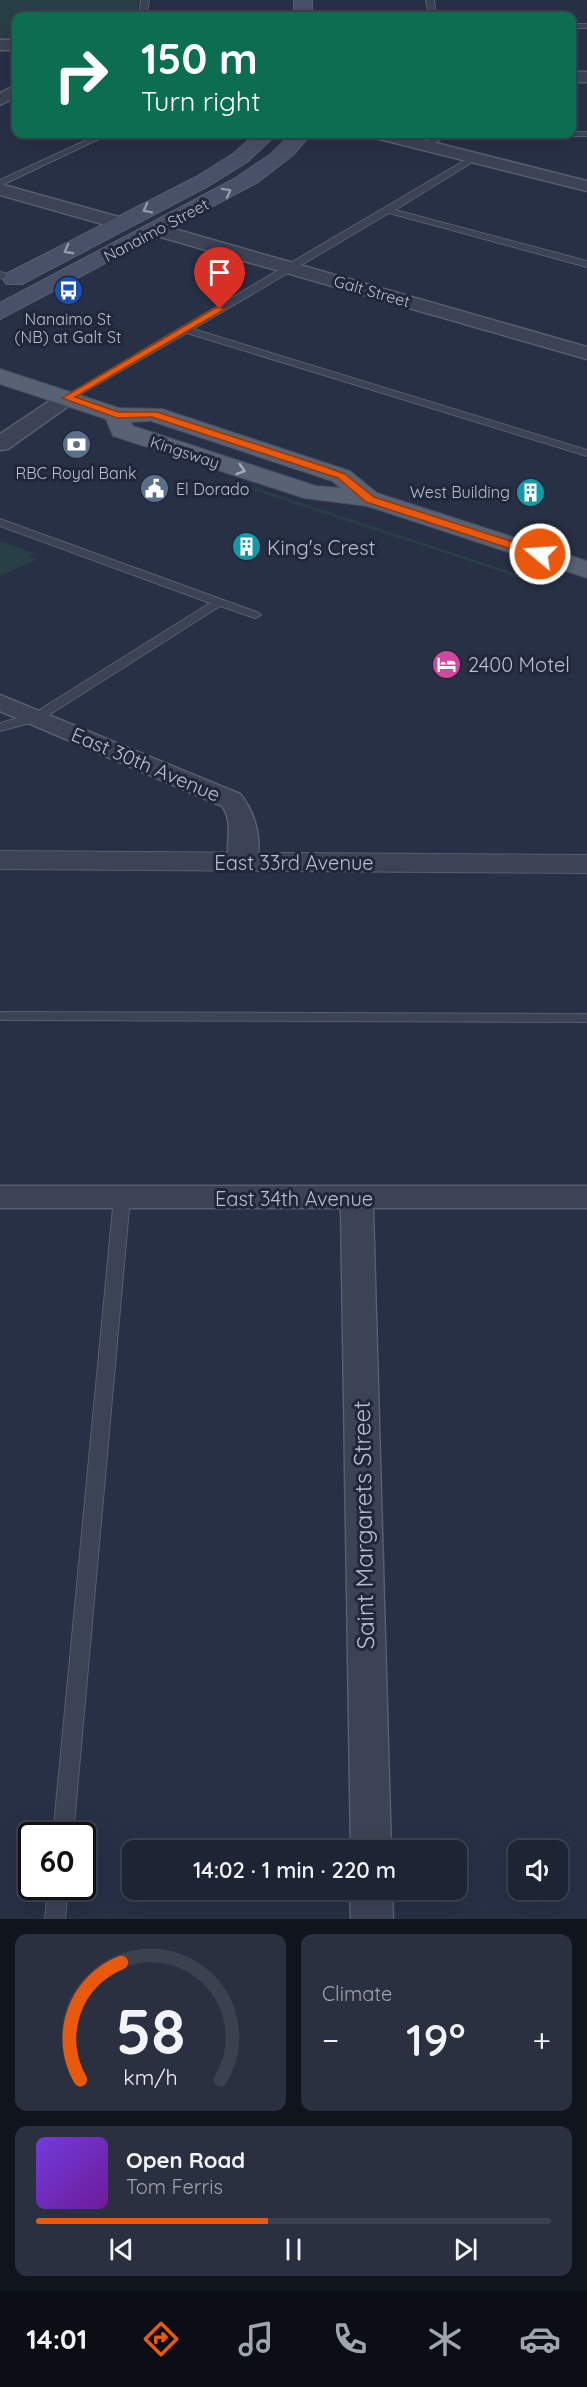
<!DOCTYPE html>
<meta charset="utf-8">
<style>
:root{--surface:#1d2434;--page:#2a3040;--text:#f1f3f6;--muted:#a0a4ac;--line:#3b414f;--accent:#ea580c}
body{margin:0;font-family:Quicksand,sans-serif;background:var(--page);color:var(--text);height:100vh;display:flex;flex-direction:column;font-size:22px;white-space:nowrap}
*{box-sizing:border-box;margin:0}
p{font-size:20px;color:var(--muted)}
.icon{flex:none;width:33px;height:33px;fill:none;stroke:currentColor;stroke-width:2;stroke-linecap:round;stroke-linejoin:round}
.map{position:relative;height:1919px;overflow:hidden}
.details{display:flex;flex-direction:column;gap:15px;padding:15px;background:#10141d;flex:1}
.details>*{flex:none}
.top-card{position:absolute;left:12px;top:12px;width:564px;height:126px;border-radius:12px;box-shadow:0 6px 24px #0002,0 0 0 2px var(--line);background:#0b6e4f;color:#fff;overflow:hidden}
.buttons{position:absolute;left:508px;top:1840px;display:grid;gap:12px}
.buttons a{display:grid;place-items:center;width:60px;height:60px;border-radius:12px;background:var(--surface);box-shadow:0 6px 24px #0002,0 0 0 2px var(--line);font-size:30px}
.speed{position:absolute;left:18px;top:1822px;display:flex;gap:12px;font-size:30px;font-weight:700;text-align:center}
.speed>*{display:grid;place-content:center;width:78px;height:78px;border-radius:50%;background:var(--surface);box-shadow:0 6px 24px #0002,0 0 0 2px var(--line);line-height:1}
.speed .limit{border:3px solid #111;border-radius:9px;background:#fff;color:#111}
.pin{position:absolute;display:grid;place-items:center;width:51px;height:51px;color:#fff;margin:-62px -26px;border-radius:50% 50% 50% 0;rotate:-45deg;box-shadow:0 0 6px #0007}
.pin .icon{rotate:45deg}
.me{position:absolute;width:66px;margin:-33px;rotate:288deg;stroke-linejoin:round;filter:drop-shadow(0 0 4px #0008)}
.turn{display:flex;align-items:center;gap:21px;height:126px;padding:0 30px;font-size:27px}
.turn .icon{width:78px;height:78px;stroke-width:2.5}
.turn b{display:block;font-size:42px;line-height:51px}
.big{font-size:45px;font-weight:600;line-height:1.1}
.details .tile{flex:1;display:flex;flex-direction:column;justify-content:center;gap:9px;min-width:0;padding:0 21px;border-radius:12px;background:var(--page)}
.details .dial{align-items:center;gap:0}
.dial svg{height:156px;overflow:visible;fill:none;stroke:var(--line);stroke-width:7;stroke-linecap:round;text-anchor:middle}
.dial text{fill:var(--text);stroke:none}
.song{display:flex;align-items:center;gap:18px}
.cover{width:72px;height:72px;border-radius:9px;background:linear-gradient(135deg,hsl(260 70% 55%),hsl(280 70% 35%))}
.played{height:6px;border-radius:3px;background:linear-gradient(90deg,var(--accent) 45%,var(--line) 45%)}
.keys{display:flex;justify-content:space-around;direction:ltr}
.heat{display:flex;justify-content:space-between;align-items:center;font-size:33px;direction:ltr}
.details .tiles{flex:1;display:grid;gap:15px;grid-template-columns:1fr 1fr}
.tile:last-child{grid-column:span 2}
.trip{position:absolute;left:122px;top:1840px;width:345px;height:60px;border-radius:12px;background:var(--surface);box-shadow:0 6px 24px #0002,0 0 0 2px var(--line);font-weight:600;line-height:60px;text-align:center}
.menu{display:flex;height:96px;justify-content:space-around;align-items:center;background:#0c0e15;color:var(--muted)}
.menu .icon{width:42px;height:42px}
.menu .active{color:var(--accent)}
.menu b{font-size:27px;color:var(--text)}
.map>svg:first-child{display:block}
.green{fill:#293f46}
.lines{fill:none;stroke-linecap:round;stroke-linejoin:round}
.service-casing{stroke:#575e6f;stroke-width:2}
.minor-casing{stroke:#575e6f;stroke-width:3}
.tertiary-casing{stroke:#575e6f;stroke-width:2}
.secondary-casing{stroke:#575e6f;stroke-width:2}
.primary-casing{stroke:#454c5e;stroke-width:2}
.service{fill:#3b4355;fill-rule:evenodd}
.minor{fill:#3b4355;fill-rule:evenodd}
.tertiary{fill:#3b4355;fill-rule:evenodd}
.secondary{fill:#495168;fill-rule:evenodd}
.primary{fill:#596274;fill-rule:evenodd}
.oneway{stroke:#9298aa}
.oneway2{stroke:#a6acbc}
.route{fill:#ea580c;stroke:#983908;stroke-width:1.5}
.labels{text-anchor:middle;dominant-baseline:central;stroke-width:6;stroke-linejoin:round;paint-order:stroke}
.far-street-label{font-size:16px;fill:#b9bfce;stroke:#20273a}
.far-poi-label{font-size:16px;fill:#b9bfce;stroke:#20273a}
.poi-label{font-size:20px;fill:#b9bfce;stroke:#20273a;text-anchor:start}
.street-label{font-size:20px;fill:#b9bfce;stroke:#20273a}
.near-street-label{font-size:24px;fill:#b9bfce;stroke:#20273a}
</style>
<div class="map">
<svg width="587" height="1919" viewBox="0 0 587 1919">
<rect width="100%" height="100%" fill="#273045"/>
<!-- green -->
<g class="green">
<polygon points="0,0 139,0 137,16 16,16 16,41 0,41"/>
<polygon points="256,488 541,582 541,585 253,490"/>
<polygon points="0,541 33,553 29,557 38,559 0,576"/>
</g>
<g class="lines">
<defs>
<g id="service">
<polygon points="141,0 149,0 146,16 139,16"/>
<polygon points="426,0 434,0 436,16 429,16"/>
<rect x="572" y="24" width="15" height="4"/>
<polygon points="572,132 587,132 587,136 446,136 430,146 423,144 439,134 572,134"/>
<polygon points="100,134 109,134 0,186 0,180"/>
<polygon points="472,156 479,158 395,210 587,261 587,267 389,213 193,329 587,450 587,456 187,333 70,400 62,398"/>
<polygon points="0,272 18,277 20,279 15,282 0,278"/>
<polygon points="0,519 259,613 261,615 255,618 220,606 41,720 0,731 0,723 33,714 210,603 0,526"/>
<polygon points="0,1012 587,1014 587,1022 0,1020"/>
<polygon points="122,1192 127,1193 130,1197 73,1836 53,1836 114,1197 117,1193"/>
<polygon points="48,1887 68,1887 65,1919 45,1919"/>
</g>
<g id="minor">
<rect x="0" y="40" width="16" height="10"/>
<rect x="572" y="72" width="15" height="10"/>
<polygon points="16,85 16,97 0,105 0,93"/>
<polygon points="372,134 400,134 587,181 587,191 375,138"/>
<polygon points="0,184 126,219 129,223 120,229 0,195"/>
<polygon points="157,224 587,347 587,359 150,234 148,230"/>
<polygon points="67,392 74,394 77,398 74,402 8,449 0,450 0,434 60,394"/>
<path d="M0,695L240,794C255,812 266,847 252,868L242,870L232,868C221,852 237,826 222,806L0,711Z"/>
<polygon points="0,1186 587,1186 587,1208 373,1208 391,1851 351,1851 341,1208 0,1208"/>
<polygon points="350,1890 392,1890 393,1919 351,1919"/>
</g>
<polygon id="tertiary" points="0,851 587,855 587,873 0,869"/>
<g id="secondary">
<rect x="294" y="0" width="18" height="16"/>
<polygon points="256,134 277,134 247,162 210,185 22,284 6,284 3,279 6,274 196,177 233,154"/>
<polygon points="291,134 311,134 293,155 258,182 0,319 0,303 234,179 271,154"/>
</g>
<path id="primary" d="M0,369L119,408L162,409L350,471L377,493L587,561V578L367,506L304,498L113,436L106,419L0,384ZM151,421L332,481L341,488L316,486L133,426L131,422Z"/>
</defs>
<!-- service casing -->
<use href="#service" class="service-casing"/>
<!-- minor casing -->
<use href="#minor" class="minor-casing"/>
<!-- tertiary casing -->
<use href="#tertiary" class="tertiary-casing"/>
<!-- secondary casing -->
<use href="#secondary" class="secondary-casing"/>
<!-- primary casing -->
<use href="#primary" class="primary-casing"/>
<!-- service -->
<use href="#service" class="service"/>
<!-- minor -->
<use href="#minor" class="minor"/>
<!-- tertiary -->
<use href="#tertiary" class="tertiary"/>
<!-- secondary -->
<use href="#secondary" class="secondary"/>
<!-- primary -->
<use href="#primary" class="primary"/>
</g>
<!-- one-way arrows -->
<defs><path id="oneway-chevron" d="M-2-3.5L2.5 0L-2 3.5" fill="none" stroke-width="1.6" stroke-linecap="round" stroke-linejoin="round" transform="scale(1.5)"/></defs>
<g class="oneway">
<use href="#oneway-chevron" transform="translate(227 192) rotate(-29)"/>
<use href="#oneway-chevron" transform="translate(147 209) rotate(153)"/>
<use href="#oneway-chevron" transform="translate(68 250) rotate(152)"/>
</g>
<use class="oneway2" href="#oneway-chevron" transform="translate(241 470) rotate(18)"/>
<!-- route -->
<polygon class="route" points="217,307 225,309 75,397 118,412 157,412 323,466 345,474 374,497 544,552 544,557 536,557 366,502 338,478 316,471 152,417 117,418 62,398"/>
<!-- icons -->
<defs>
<symbol id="bus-disc" viewBox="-11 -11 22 22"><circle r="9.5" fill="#1a4fb4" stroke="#20273a"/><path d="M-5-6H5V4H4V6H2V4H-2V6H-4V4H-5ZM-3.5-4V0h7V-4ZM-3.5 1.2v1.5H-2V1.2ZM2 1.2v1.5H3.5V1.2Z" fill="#fff"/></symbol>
<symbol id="bank-disc" viewBox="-11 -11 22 22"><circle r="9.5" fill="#5c6f8a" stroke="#20273a"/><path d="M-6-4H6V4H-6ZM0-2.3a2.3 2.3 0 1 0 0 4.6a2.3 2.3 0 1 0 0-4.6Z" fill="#fff"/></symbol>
<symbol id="civic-disc" viewBox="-11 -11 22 22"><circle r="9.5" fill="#5c6f8a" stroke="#20273a"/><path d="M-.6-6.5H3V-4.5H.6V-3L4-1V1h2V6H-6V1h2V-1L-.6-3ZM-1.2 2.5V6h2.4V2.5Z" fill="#fff"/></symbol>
<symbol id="building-disc" viewBox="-11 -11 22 22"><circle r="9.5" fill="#0f9aa8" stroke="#20273a"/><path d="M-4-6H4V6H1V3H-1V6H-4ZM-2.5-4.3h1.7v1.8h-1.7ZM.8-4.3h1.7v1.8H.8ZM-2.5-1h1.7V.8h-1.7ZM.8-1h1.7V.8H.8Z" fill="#fff"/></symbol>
<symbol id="hotel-disc" viewBox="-11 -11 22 22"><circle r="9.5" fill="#d1479c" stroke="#20273a"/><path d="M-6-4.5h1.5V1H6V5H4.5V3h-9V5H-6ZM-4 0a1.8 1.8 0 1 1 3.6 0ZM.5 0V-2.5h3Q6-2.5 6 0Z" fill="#fff"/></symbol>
</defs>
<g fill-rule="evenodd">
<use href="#bus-disc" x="52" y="274" width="33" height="33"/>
<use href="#bank-disc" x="60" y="428" width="33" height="33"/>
<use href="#civic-disc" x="138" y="472" width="33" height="33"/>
<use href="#building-disc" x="514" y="476" width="33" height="33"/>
<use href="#building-disc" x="230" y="530" width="33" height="33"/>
<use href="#hotel-disc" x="430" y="648" width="33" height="33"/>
</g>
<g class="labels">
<!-- far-street labels -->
<g class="far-street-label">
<text transform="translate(156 230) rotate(-28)">Nanaimo Street</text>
<text transform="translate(372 291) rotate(16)">Galt Street</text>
<text transform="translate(185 452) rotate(18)">Kingsway</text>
</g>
<!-- far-poi labels -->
<g class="far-poi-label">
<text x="68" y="319">Nanaimo St<tspan x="68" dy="18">(NB) at Galt St</tspan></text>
<text x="76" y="473">RBC Royal Bank</text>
<text x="176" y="489" text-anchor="start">El Dorado</text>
<text x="510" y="492" text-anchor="end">West Building</text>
</g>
<!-- poi labels -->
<g class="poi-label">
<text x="267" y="547">King's Crest</text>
<text x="468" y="664">2400 Motel</text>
</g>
<!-- street labels -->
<g class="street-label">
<text transform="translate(146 764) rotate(23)">East 30th Avenue</text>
<text x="294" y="862">East 33rd Avenue</text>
<text x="294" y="1198">East 34th Avenue</text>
</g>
<!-- near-street labels -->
<g class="near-street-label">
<text transform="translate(363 1525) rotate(-91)">Saint Margarets Street</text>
</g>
</g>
</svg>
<div class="buttons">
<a><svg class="icon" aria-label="sound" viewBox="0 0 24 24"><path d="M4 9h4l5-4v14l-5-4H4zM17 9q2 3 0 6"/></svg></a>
</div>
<div class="speed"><div class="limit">60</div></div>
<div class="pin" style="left:220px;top:309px;background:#d93025"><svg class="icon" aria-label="arrive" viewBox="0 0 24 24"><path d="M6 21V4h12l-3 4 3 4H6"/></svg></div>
<svg class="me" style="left:540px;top:554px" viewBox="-20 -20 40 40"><circle r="17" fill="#ea580c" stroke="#fff" stroke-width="3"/><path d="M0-11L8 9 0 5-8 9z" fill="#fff"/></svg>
<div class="trip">14:02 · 1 min · 220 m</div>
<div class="top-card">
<div class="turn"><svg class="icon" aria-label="right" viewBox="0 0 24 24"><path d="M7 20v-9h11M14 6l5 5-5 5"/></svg><div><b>150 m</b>Turn right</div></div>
</div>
</div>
<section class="details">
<div class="tiles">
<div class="tile dial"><svg viewBox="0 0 100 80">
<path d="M14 69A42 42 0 1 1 86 69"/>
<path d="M14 69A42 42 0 0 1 35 9" stroke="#ea580c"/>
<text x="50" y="56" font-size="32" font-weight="700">58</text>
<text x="50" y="72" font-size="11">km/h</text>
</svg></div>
<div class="tile"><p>Climate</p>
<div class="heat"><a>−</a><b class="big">19°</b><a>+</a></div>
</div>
<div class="tile">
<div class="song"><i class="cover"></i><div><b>Open Road</b><p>Tom Ferris</p></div></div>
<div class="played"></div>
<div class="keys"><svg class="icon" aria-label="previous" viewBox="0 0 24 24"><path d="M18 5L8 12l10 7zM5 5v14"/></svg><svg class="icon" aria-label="pause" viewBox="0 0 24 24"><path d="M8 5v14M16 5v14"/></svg><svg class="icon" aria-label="next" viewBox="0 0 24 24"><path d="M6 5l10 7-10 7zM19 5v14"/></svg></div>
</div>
</div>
</section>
<nav class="menu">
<b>14:01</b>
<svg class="icon active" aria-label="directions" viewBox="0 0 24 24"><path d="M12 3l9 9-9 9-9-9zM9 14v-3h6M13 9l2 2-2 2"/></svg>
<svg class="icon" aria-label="music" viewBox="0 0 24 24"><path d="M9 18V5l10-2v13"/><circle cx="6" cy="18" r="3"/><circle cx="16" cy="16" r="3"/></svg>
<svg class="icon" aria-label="phone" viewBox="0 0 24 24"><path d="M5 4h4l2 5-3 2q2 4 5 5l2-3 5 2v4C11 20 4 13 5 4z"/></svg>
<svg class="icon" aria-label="climate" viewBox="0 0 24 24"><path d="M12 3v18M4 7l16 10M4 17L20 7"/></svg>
<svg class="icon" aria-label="car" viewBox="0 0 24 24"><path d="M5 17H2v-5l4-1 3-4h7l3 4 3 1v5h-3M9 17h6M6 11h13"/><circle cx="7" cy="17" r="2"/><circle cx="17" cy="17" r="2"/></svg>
</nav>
